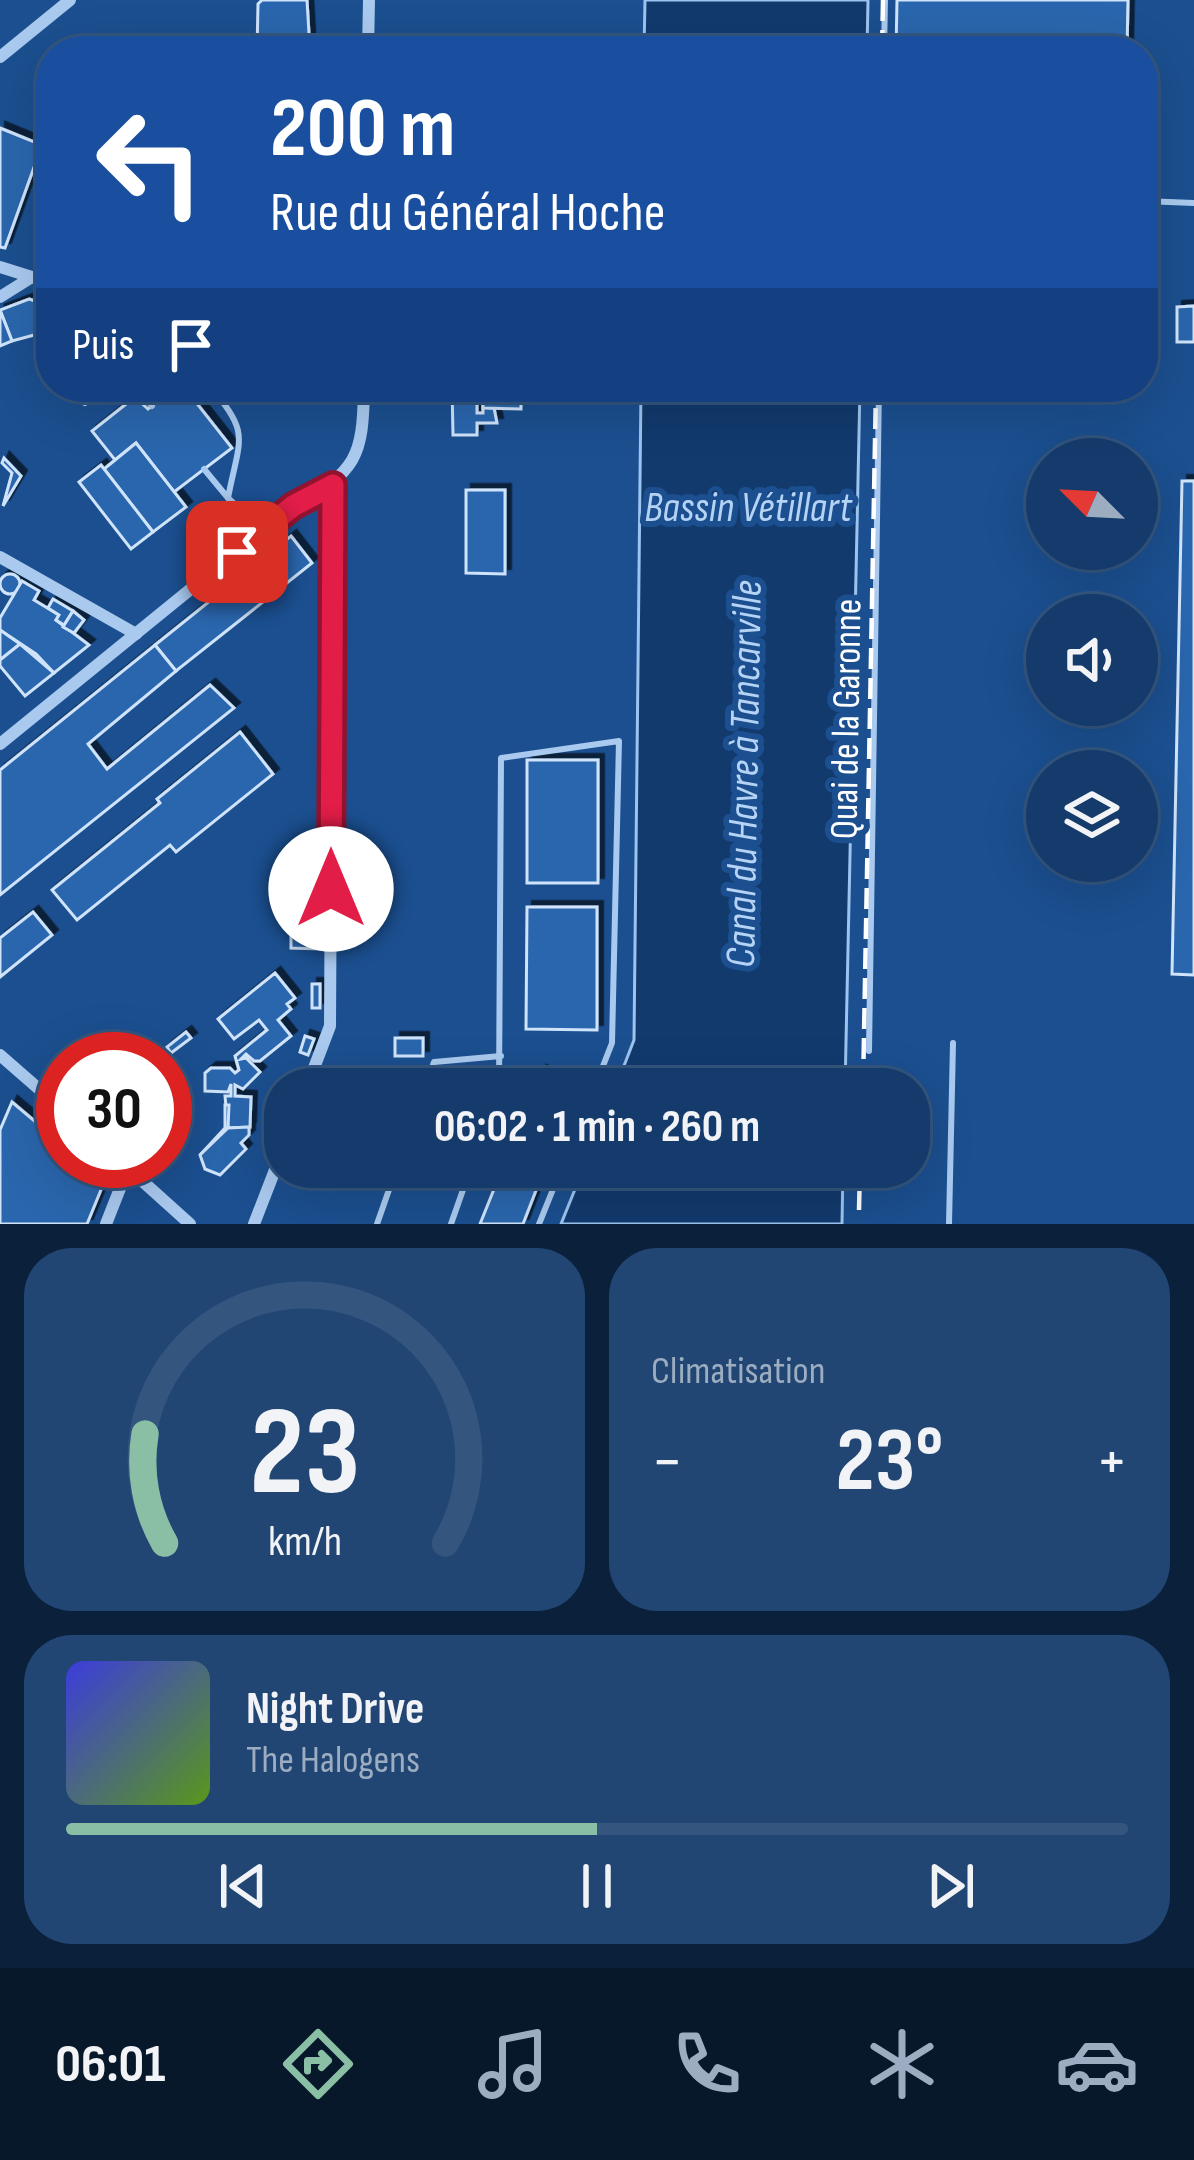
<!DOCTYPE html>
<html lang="fr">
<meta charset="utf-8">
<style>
:root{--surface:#143b6b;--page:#214673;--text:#f1f3f6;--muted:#9dadc1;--line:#33557e;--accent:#8abfa5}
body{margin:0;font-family:"Sofia Sans Condensed",sans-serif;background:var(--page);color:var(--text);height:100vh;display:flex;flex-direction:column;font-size:45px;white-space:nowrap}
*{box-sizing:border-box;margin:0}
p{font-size:39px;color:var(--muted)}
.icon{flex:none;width:66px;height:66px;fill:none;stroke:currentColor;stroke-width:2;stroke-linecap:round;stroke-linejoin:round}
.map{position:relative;height:1224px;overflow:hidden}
.sheet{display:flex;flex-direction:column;gap:24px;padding:24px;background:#0b203b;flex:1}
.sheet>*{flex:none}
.hud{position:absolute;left:36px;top:36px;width:1122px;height:366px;border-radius:48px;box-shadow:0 12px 48px #0002,0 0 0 3px var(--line);background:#1a4fa0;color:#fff;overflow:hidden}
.needle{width:78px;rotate:294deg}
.tools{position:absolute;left:1026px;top:438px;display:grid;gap:24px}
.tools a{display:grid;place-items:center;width:132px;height:132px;border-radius:50%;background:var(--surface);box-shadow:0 12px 48px #0002,0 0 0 3px var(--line);font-size:60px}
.speed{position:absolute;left:36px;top:1032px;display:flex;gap:24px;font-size:60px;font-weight:700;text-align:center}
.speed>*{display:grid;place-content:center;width:156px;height:156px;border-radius:50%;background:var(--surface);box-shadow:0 12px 48px #0002,0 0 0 3px var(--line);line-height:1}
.speed .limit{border:18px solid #d22;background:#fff;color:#111}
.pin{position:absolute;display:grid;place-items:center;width:102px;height:102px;color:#fff;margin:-51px;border-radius:24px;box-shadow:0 6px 18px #0006}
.me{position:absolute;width:132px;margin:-66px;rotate:0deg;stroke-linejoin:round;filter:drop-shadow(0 0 9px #0008)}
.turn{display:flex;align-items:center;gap:42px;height:252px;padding:0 36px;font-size:54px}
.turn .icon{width:156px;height:156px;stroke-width:2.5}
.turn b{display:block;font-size:84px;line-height:102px}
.then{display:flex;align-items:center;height:114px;padding:0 36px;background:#0003;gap:24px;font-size:45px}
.big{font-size:90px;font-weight:700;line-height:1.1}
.sheet .tile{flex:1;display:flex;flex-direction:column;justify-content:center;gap:18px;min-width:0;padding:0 42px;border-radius:48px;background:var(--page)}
.sheet .dial{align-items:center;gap:0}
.dial svg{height:312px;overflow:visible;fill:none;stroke:var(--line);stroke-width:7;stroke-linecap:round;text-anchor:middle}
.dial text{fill:var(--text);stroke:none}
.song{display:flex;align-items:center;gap:36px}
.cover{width:144px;height:144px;border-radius:18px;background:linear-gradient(135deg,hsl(240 70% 55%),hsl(90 70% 35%))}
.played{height:12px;border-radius:6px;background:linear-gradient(90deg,var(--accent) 50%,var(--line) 50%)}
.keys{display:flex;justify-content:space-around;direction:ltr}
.heat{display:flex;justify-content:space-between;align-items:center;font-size:66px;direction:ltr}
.sheet .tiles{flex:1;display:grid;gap:24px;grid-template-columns:1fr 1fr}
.tile:last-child{grid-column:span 2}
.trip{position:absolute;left:264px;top:1068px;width:666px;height:120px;border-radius:48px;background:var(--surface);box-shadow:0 12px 48px #0002,0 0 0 3px var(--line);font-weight:700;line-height:120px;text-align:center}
.menu{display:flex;height:192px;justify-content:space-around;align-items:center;background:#08182b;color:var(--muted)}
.menu .icon{width:84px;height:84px}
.menu .on{color:var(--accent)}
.menu b{font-size:54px;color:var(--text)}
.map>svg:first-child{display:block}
.water{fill:#123a6d;stroke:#9cc4f0;stroke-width:3}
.building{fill:#2a66ad;stroke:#cfe3fa;stroke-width:3;filter:url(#shadow)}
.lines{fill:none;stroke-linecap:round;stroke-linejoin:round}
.lane{stroke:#a9c9ee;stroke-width:6}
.street{stroke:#a9c9ee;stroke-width:12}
.rail{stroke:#fff;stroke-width:4.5;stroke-dasharray:21 9;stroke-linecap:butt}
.route-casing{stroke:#92132f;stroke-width:30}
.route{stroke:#e11d48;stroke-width:21}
.labels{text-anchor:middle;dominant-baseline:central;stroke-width:12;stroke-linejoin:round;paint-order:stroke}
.street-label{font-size:39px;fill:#fff;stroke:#1b4f8f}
.water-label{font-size:42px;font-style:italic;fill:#b5d3f5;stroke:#1b4f8f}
</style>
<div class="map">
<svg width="1194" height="1224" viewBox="0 0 1194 1224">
<defs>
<filter id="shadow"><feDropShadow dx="5.5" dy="-5.5" stdDeviation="0" flood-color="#0009"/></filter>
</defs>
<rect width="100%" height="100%" fill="#1b4f8f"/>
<!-- water -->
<g class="water">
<polygon points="645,0 868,0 867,51 644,51"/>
<polygon points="641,387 860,387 845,1089 615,1089 634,1040"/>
<polygon points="584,1167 843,1167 842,1224 561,1224"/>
</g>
<!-- building -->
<g class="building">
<polygon points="262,0 307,0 310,51 257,51 258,4"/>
<polygon points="897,0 1128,0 1127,51 896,51"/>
<polygon points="0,128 42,145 5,248 0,247"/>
<polygon points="29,299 51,306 49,331 12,341 0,310"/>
<polygon points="1194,306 1194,342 1177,342 1177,307"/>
<polygon points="0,310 12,341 0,346"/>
<polygon points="175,387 184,387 232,448 174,492 136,443 115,460 92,431 135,397 148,409"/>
<polygon points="452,387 477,387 477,413 483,413 483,407 494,408 497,423 477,423 477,435 453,435"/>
<polygon points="483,391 521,392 521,409 483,408"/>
<polygon points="136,443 186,507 153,532 104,469"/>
<polygon points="4,458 21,476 3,506 12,473 2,463"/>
<polygon points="101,465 153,532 131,549 79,482"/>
<polygon points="1182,481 1194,481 1194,975 1172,974"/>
<polygon points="466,490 505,490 505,574 466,573"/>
<polygon points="291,536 312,563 176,671 155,645"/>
<circle cx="10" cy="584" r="10"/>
<polygon points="22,581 39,591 34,600 59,615 56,620 89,645 54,673 36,654 0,630 0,618"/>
<polygon points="53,599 73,611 64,625 56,620 59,615 48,608"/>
<polygon points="73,611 84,620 74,633 63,627"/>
<polygon points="0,630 20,644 0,660"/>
<polygon points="20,644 54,673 25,696 0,666 0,660"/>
<polygon points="155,645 176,671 88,744 107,769 210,685 234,708 0,895 0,770"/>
<polygon points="240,732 273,774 176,852 170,845 77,920 52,890 160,803 157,799"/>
<rect x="527" y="760" width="71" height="123"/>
<polygon points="291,900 320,900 319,949 291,948"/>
<polygon points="527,907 597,907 597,1030 526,1029"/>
<polygon points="33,912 52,935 0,977 0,938"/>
<polygon points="275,973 295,998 287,1004 291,1009 278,1020 291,1036 260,1061 254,1061 246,1054 241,1059 246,1058 260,1072 243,1089 235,1085 235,1096 251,1097 250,1127 228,1128 225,1096 231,1096 231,1084 228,1092 205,1091 205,1073 211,1068 230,1068 235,1073 239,1070 235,1056 267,1030 259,1020 234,1039 218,1019"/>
<rect x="312" y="984" width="8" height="24"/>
<polygon points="186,1032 191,1038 171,1053 167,1047"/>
<polygon points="305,1036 314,1039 308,1055 300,1052"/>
<rect x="395" y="1038" width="28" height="18"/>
<polygon points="541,1071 577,1085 576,1089 533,1089"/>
<polygon points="12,1102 63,1145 63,1161 82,1161 105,1180 87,1224 0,1224 0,1130"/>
<polygon points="225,1105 229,1105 228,1128 200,1155 225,1128"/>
<polygon points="249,1127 249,1135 241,1143 246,1149 220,1175 205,1169 200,1155 228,1128"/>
<polygon points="503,1167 545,1167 523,1224 480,1224"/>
</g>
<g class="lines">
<!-- lane -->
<g class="lane">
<polyline points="884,51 885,0"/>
<polyline points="1143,201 1194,203"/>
<polyline points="136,387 152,406"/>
<path d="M210,387C252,433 239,440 228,498L263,530"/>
<polyline points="85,403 104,387"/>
<polyline points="204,469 228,498"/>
<polyline points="869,1051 879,387"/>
<polyline points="425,1089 434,1062 501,1056"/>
<polyline points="499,1089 501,758 619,741 612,1043 594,1089"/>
<polyline points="377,1224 397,1167"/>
<polyline points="451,1224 471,1167"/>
<polyline points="539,1224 562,1167"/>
<polyline points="949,1224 953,1043"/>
</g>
<!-- street -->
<g class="street">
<polyline points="368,51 369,0"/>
<polyline points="0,57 70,0"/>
<polyline points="0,267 51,283"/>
<polyline points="0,297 32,277"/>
<polyline points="0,557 136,634"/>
<path d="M0,744L293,506C357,472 363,457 364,387"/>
<polyline points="0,1055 63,1110"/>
<polyline points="306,1089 330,1026 333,485"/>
<polyline points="120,1161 190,1224"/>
<polyline points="106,1224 128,1168"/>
<polyline points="254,1224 285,1144"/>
</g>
<!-- rail -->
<g class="rail">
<polyline points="882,51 883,0"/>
<polyline points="863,1089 876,387"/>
<polyline points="859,1210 860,1167"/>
</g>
</g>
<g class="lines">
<defs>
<polyline id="route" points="237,552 293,506 333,485 331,889"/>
</defs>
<!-- route casing -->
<use href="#route" class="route-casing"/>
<!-- route -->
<use href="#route" class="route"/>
</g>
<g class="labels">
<!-- street labels -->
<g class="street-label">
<text transform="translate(847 719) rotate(-89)">Quai de la Garonne</text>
</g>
<!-- water labels -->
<g class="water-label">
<text x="748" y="508">Bassin Vétillart</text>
<text transform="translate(745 774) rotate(-89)">Canal du Havre à Tancarville</text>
</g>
</g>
</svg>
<div class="tools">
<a><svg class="needle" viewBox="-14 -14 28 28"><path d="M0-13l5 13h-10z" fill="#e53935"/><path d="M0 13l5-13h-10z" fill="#9dadc1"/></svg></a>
<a><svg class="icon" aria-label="sound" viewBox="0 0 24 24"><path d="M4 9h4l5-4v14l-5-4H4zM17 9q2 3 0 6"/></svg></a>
<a><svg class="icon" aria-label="layers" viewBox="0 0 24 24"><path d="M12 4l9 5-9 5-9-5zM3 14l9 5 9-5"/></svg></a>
</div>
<div class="speed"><div class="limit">30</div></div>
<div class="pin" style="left:237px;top:552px;background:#d93025"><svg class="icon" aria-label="arrive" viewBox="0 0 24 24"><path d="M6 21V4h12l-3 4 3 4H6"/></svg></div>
<svg class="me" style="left:331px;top:889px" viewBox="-20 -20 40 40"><circle r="19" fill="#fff"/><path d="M0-13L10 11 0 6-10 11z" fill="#e11d48"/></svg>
<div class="trip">06:02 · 1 min · 260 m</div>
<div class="hud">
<div class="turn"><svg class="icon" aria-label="left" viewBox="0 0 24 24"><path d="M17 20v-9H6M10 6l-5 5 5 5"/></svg><div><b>200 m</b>Rue du Général Hoche</div></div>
<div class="then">Puis<svg class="icon" aria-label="arrive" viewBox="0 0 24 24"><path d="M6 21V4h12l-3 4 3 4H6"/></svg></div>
</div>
</div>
<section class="sheet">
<div class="tiles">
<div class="tile dial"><svg viewBox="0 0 100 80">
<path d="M14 69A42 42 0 1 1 86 69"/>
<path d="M14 69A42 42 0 0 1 9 41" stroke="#8abfa5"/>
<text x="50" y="56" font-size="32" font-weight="700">23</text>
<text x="50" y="72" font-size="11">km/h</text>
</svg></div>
<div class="tile"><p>Climatisation</p>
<div class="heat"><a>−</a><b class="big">23°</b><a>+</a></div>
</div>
<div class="tile">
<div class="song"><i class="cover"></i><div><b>Night Drive</b><p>The Halogens</p></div></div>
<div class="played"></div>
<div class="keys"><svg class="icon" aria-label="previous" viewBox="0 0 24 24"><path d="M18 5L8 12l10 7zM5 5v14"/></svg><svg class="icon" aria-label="pause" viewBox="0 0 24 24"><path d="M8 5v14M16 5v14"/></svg><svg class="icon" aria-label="next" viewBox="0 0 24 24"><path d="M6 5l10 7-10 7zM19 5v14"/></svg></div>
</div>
</div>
</section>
<nav class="menu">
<b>06:01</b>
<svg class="icon on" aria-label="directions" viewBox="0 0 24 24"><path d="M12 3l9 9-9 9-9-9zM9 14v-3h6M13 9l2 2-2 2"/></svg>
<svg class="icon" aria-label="music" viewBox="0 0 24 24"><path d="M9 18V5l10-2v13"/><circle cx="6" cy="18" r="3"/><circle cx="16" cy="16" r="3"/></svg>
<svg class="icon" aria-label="phone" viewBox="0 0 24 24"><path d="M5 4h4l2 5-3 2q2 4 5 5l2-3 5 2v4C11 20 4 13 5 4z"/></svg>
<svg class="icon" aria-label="climate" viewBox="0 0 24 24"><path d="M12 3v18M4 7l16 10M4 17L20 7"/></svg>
<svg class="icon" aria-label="car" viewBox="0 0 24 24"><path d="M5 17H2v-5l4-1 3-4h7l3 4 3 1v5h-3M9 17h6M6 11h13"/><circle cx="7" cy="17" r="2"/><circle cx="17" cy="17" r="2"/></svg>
</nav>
